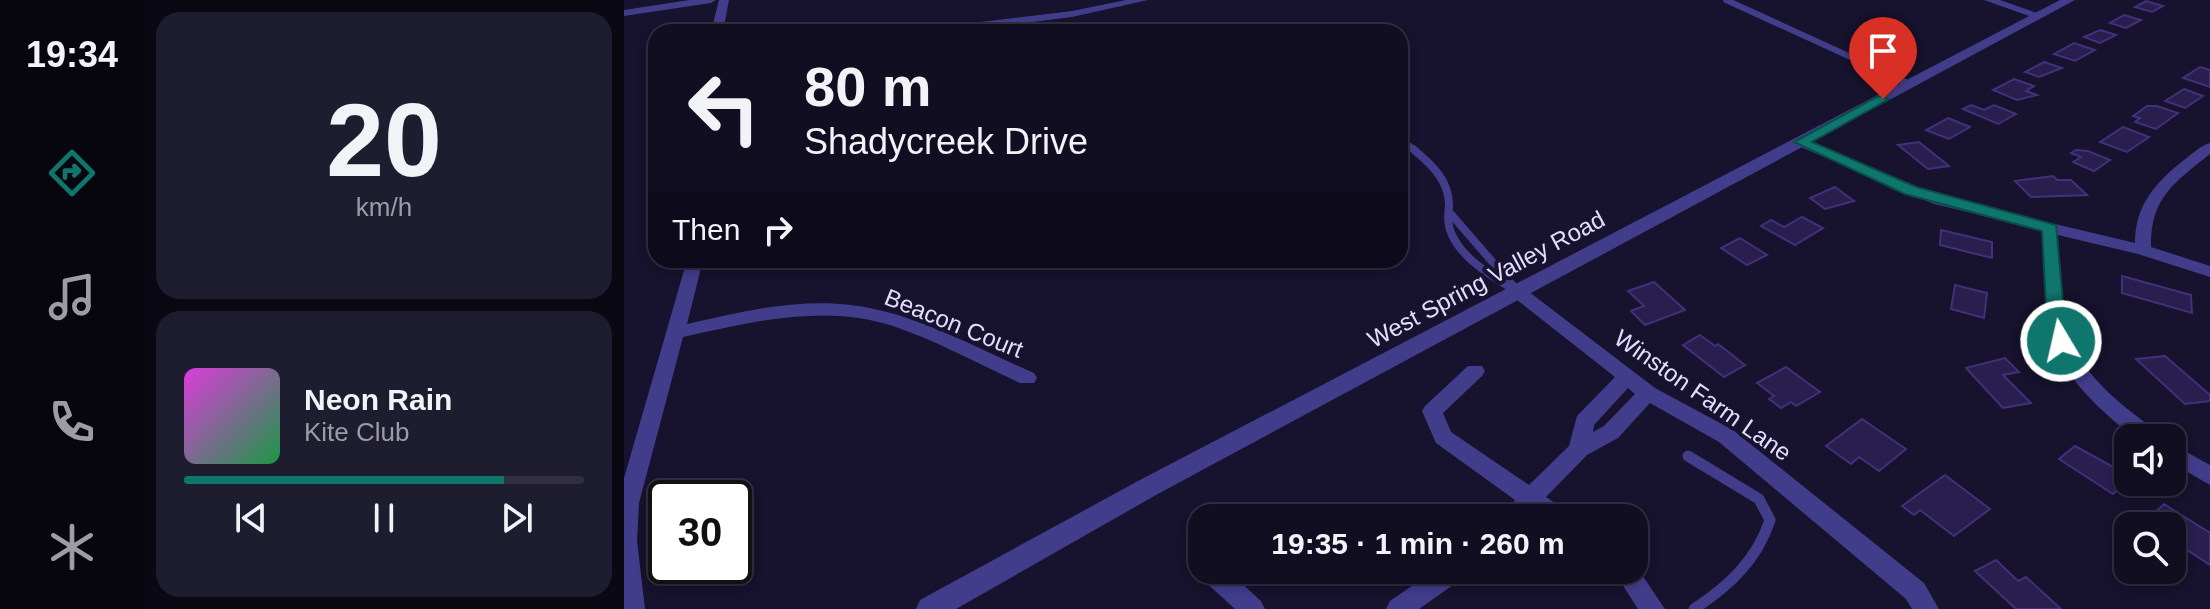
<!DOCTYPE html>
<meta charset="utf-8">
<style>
:root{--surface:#110e22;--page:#1e1c2f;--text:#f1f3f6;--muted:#9c9ca5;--line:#302e40;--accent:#0f766e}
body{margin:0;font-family:Helvetica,sans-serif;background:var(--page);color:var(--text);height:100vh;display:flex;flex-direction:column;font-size:30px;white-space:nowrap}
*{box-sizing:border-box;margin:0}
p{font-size:26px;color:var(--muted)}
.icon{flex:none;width:44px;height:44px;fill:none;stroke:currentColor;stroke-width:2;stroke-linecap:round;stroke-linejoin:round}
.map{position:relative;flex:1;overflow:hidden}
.sheet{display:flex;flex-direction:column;gap:12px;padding:12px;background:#090813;width:480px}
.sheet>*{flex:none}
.guide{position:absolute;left:24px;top:24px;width:760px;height:244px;border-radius:24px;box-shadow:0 4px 12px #0003,0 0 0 2px var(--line);background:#110e22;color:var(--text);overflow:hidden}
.fabs{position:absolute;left:1490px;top:424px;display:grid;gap:16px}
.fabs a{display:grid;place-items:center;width:72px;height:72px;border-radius:16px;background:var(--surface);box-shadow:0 4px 12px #0003,0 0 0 2px var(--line);font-size:40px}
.speed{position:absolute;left:24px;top:480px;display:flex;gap:16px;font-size:40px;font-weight:700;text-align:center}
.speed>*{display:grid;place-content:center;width:104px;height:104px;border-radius:50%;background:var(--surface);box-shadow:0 4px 12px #0003,0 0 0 2px var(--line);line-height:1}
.speed .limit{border:4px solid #111;border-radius:12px;background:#fff;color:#111}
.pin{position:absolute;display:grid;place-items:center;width:68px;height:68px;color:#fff;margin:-82px -34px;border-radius:50% 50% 50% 0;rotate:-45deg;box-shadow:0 0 8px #0007}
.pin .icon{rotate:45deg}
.me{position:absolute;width:88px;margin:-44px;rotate:351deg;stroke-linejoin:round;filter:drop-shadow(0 0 6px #0008)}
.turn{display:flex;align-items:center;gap:28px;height:168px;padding:0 24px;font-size:36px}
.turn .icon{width:104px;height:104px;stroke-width:2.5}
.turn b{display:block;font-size:56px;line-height:68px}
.then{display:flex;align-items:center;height:76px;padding:0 24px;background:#0003;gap:16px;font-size:30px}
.sheet .widget{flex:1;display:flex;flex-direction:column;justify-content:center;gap:12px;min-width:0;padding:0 28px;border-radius:24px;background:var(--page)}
.sheet .dial{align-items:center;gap:0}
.dial b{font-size:104px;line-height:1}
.song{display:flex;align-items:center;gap:24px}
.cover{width:96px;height:96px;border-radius:12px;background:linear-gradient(135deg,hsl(300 70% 55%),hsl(140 70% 35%))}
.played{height:8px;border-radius:4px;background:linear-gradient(90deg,var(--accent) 80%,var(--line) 80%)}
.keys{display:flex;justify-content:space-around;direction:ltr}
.trip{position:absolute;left:564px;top:504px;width:460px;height:80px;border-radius:24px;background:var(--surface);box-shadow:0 4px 12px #0003,0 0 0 2px var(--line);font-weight:600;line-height:80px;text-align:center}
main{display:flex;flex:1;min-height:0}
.tab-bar{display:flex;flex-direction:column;width:144px;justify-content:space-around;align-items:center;background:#07060e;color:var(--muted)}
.tab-bar .icon{width:56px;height:56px}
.tab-bar .selected{color:var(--accent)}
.tab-bar b{font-size:36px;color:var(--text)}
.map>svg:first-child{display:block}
.building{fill:#291e4e;stroke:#41307a;stroke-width:2}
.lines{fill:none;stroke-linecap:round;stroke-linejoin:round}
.service-far2{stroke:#423d8b;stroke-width:6}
.service-far1{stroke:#423d8b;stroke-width:8}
.service{stroke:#423d8b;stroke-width:11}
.minor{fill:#423d8b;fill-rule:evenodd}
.tertiary{fill:#423d8b;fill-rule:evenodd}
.route{fill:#0f766e;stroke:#0a4d48;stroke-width:2}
.labels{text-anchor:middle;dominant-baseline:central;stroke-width:8;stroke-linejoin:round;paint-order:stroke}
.street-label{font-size:24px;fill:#e2ddff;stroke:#17122d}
</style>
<main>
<nav class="tab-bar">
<b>19:34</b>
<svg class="icon selected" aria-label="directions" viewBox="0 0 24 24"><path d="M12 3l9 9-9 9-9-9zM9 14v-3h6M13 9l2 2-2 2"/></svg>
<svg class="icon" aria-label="music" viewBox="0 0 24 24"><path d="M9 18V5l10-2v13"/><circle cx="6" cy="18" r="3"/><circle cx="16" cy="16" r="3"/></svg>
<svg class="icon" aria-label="phone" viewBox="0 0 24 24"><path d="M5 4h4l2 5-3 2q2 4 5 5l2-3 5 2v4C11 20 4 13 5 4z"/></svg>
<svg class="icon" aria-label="climate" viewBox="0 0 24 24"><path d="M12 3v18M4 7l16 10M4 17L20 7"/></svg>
</nav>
<section class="sheet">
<div class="widget dial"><b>20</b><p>km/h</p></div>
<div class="widget">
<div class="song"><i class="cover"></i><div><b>Neon Rain</b><p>Kite Club</p></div></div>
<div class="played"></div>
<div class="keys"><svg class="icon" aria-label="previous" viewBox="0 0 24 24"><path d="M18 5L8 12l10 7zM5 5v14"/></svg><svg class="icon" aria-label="pause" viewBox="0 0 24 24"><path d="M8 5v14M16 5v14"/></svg><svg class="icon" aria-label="next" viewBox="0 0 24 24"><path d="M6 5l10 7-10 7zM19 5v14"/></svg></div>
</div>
</section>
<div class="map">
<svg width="1586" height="609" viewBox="0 0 1586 609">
<rect width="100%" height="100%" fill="#17122d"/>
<!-- building -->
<g class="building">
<polygon points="1522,1 1539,6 1528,12 1511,7"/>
<polygon points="1500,15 1517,20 1502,28 1486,23"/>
<polygon points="1476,30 1492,35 1476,43 1460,37"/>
<polygon points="1450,43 1471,50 1451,61 1430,54"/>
<polygon points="1420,62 1438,68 1415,77 1401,72"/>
<polygon points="1576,67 1586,70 1586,87 1559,78"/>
<polygon points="1390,79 1410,86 1402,91 1413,95 1393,100 1369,90"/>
<polygon points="1560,89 1579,96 1561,108 1541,101"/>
<polygon points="1347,105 1360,110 1370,105 1392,114 1374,124 1339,109"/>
<polygon points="1523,106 1533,106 1554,113 1532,129 1511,122 1516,118 1509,116"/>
<polygon points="1324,118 1346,127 1325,139 1302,130"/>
<polygon points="1499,127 1525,137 1503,152 1476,142"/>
<polygon points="1295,142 1325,166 1304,169 1274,145"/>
<polygon points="1452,150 1464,151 1486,160 1470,171 1449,162 1457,157 1447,153"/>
<polygon points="1429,176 1433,180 1447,180 1463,195 1407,197 1391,181"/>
<polygon points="1211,187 1230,201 1201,209 1186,198"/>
<polygon points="1178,217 1199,228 1171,245 1137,226 1147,220 1160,227"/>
<polygon points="1317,230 1368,242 1368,258 1316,245"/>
<polygon points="1116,238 1143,255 1123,265 1097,248"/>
<polygon points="1498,276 1567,295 1568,313 1498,293"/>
<polygon points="1030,282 1061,310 1021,325 1007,311 1020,306 1004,291"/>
<polygon points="1331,285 1363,293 1360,318 1327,309"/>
<polygon points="1076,335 1091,346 1094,344 1121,365 1100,377 1059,345"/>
<polygon points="1541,356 1586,395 1586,401 1561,404 1512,359"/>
<polygon points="1381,358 1395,372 1379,375 1407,403 1379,408 1342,368"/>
<polygon points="1162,367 1196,392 1172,406 1167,402 1157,408 1145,399 1150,396 1133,383"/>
<polygon points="1238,419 1282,449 1255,471 1235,457 1227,464 1202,446"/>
<polygon points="1451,446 1504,475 1504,481 1489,494 1435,459"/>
<polygon points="1321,475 1366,509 1330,536 1296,510 1290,515 1278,506"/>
<polygon points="1540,504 1586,533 1586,565 1548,540 1548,526 1527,526 1521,522"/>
<polygon points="1372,560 1394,581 1402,577 1437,609 1392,609 1351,571"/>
</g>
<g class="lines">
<!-- service-far2 -->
<g class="service-far2">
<polyline points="1102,0 1286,84"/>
<polyline points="776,138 792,151"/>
</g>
<!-- service-far1 -->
<g class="service-far1">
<path d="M789,149C807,164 825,180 825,205C824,216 823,225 828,235C840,261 871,278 894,292"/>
<polyline points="826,213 891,288"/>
</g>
<!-- service -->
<path class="service" d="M1064,456L1135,499L1146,520C1133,560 1105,586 1070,609"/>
<!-- minor -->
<g class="minor">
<polygon points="65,0 92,0 87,3 0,16 0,10"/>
<polygon points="95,0 105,0 99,32 87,32"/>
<polygon points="502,0 524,0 448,17 327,32 292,32 298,29 448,11"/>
<polygon points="1360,0 1376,0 1421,16 1411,18"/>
<path d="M1177,138L1321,198L1511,243C1511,205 1532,182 1560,160C1568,154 1576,146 1586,143V154C1550,183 1526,198 1527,247L1586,266V277L1514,254L1434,235C1436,265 1434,297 1442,327C1455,374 1497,405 1534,432L1538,438H1512L1505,433C1420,365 1422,333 1418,230L1310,204L1172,145L1170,142Z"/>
<path d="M63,260H79L63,324C116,312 172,298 227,305C292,313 350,347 410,373L413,378L410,383H396C353,363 311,340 266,325C198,304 127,322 59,337L15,503L13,541L21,609H0V478Z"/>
<path d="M894,286L900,288L1031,388L1109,430L1300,583L1315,609H1288L1282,599L1095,442L1026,403L994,438L963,455L922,497L943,511L946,518H917L909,512L903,518H877L891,500L812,443L798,411L801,406L844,366H858L861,371L858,376L819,413L827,432L905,485L945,446L953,416L991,377L888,296L885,292ZM1004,388L1011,394L980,426L969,432L970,425Z"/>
<polygon points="1548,444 1586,465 1586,485 1548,463"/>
<polygon points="577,562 578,570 603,570 637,601 641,609 611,609 577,578 574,570"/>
<polygon points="1010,563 1041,609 1014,609 989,570 1010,570"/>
<polygon points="811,570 842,570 839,578 795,609 762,609 766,601"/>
</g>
<!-- tertiary -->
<polygon class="tertiary" points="1436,0 1451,0 532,495 332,609 292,609 296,600 514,481"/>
</g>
<!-- route -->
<polygon class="route" points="1254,96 1265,99 1188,142 1292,187 1432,225 1441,324 1447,341 1444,345 1430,345 1423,324 1418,231 1281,194 1170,142"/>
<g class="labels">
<!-- street labels -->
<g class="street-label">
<text transform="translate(862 279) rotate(-28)">West Spring Valley Road</text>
<text transform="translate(330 323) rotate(22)">Beacon Court</text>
<text transform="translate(1079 395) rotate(35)">Winston Farm Lane</text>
</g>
</g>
</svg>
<div class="fabs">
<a><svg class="icon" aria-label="sound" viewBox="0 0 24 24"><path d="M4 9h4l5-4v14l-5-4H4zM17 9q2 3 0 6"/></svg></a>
<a><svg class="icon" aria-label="search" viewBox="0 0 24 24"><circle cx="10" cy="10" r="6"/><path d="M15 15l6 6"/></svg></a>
</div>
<div class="speed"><div class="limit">30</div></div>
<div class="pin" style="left:1259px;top:99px;background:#d93025"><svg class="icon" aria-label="arrive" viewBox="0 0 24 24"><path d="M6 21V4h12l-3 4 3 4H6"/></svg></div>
<svg class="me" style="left:1437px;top:341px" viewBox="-20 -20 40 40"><circle r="17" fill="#0f766e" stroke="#fff" stroke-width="3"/><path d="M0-11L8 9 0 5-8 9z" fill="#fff"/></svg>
<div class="trip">19:35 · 1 min · 260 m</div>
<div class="guide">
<div class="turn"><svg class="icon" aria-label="left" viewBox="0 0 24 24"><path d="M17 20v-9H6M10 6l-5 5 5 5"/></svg><div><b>80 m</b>Shadycreek Drive</div></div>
<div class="then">Then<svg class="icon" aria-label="right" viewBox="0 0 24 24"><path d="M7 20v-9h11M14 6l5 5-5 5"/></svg></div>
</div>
</div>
</main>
